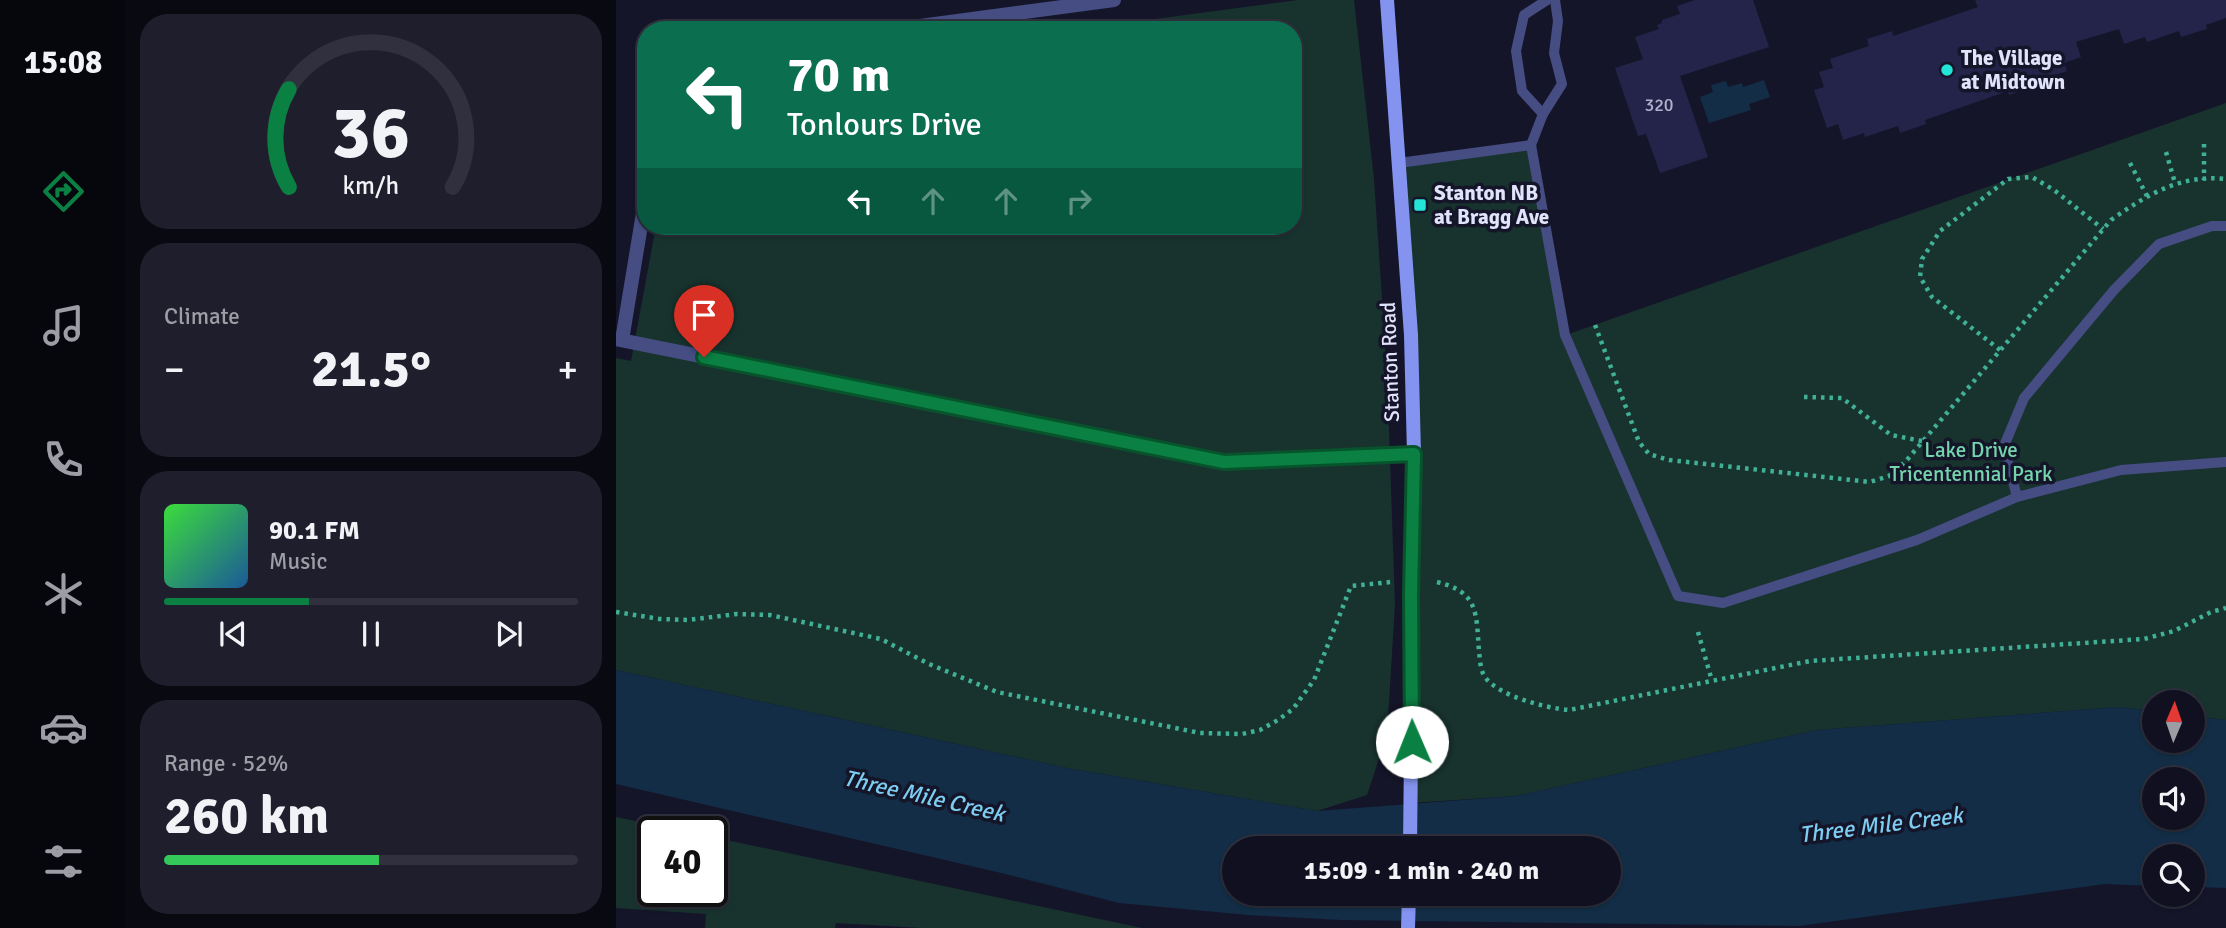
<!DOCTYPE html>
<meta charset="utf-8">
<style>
:root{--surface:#101020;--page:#1e1e2d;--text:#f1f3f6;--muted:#9c9da5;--line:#30303e;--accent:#0b8043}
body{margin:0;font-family:Signika,sans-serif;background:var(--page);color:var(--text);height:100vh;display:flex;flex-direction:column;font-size:26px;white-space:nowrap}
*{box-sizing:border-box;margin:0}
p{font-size:23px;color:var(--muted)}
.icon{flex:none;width:38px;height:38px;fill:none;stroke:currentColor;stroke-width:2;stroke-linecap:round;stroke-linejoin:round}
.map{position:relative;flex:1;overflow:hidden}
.drawer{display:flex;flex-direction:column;gap:14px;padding:14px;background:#090912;width:490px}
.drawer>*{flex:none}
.top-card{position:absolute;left:21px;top:21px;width:665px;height:214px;border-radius:28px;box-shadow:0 2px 5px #0004,0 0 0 2px var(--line);background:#0b6e4f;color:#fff;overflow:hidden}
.needle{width:46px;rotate:2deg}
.fabs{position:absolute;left:1526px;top:690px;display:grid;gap:14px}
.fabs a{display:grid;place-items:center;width:63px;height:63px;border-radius:50%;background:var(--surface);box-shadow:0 2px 5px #0004,0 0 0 2px var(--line);font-size:35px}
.speed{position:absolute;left:21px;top:816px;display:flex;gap:14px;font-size:35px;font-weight:700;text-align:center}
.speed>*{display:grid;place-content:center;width:91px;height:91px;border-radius:50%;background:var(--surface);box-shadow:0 2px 5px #0004,0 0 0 2px var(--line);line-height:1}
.speed .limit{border:4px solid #111;border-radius:10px;background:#fff;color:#111}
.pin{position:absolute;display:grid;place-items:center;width:60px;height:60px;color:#fff;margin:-72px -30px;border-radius:50% 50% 50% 0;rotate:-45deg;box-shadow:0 0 7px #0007}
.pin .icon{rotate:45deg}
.me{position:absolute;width:77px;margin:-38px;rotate:359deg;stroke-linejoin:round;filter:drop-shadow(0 0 5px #0008)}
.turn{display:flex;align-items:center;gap:24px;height:147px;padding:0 35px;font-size:32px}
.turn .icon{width:91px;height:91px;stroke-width:2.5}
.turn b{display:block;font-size:49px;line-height:60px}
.lanes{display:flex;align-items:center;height:66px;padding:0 35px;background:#0003;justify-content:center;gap:35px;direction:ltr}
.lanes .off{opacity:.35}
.big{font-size:52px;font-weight:800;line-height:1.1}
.drawer .card{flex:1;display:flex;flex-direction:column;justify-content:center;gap:10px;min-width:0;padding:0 24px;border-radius:28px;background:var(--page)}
.drawer .dial{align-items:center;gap:0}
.dial svg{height:182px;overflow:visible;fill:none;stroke:var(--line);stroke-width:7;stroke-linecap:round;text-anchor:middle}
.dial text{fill:var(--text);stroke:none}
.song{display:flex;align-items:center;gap:21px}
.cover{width:84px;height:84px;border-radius:10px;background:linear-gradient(135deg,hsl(120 70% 55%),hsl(210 70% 35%))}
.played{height:7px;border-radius:4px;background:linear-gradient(90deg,var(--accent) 35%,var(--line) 35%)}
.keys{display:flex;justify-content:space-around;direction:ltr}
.heat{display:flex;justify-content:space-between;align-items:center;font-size:38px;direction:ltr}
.charge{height:10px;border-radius:5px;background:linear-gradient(90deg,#34c759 52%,var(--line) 0)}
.trip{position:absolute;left:606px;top:836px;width:399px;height:70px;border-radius:35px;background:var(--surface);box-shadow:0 2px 5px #0004,0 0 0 2px var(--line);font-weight:800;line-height:70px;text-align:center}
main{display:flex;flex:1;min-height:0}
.dock{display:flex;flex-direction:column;width:126px;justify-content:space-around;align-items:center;background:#06060d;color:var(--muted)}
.dock .icon{width:49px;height:49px}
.dock .selected{color:var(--accent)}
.dock b{font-size:32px;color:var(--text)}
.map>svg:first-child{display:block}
.green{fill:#18332e}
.water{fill:#122d45;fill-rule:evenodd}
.building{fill:#242349}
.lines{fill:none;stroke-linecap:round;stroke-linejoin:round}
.path{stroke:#40b097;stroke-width:4.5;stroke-dasharray:3.5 5;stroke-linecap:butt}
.lane{stroke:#454d83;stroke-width:10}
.street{stroke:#454d83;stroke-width:14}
.secondary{stroke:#8493f0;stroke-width:14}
.route-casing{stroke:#07532c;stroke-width:18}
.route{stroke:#0b8043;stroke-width:12}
.poi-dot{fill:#24e4d8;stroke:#15152a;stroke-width:2.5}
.labels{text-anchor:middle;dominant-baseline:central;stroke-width:7;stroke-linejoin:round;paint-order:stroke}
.number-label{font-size:18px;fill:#b2b2ce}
.poi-label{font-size:21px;font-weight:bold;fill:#e1e2fb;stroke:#15152a;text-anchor:start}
.street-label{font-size:21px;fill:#e1e2fb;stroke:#15152a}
.park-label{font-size:21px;fill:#74d4ac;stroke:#15152a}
.water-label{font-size:23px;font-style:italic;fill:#7ccdef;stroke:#15152a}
</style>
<main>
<nav class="dock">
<b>15:08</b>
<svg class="icon selected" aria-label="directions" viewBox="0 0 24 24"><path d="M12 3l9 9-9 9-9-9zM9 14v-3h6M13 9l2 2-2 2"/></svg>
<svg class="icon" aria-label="music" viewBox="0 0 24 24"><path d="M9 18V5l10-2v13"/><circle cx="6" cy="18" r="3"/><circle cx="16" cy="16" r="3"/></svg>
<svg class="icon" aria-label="phone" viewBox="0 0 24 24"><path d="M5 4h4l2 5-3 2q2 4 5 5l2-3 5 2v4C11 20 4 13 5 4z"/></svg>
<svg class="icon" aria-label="climate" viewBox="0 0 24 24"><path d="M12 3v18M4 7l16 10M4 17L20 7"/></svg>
<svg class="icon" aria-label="car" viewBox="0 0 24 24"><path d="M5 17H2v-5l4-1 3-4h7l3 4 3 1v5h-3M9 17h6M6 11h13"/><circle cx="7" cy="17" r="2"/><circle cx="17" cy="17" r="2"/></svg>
<svg class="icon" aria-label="filters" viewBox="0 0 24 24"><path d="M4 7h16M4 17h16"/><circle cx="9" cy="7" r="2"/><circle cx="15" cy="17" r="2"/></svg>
</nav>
<section class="drawer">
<div class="card dial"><svg viewBox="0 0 100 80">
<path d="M14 69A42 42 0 1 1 86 69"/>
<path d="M14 69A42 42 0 0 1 14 26" stroke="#0b8043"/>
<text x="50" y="56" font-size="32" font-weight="700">36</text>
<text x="50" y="72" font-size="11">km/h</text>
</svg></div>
<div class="card"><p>Climate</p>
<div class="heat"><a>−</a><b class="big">21.5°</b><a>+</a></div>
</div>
<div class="card">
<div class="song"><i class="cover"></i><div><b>90.1 FM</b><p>Music</p></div></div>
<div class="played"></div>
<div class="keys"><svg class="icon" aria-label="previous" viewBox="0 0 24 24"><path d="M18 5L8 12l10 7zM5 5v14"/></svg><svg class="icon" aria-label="pause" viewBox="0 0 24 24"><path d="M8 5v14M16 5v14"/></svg><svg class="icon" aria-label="next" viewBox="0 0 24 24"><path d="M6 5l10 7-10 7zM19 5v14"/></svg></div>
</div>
<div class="card"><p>Range · 52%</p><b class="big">260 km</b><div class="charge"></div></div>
</section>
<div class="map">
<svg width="1610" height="928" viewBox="0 0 1610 928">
<rect width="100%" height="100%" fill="#15152a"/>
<!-- green -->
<g class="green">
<polygon points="682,0 738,0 758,179 771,374 779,604 771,735 751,795 701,811 451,768 0,670 0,358 15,361 40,226 677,226 677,30 456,30"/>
<polygon points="1610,103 1610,720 1577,716 1577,702 1538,702 1538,711 1502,707 1201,730 900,796 795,803 798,454 783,163 915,145 950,335"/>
<polygon points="0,817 67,831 37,831 37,891 96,891 96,837 526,928 306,928 220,923 219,928 89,928 90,914 0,908"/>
</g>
<!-- water -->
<g class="water">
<polygon points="1148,80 1154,97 1133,104 1135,110 1093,123 1084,97 1097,92 1095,85 1110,81 1112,87 1126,83 1127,87"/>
<path d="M0,670L451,768L701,811L900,796L1201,730L1502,707L1538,711V740H1577V716L1610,720V888L1577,887V856H1538V886L1489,884L1183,926L725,920L632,915L503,903L381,872L0,784ZM1538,779H1577V817H1538ZM618,849H992V894H618Z"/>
</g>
<!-- building -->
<g class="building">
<polygon points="1079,0 1137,0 1153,47 1064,76 1092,157 1044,173 1030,134 1022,136 999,68 1027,59 1019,37 1043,29 1041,25 1046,23 1046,20 1064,14 1061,6"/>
<polygon points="1359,0 1610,0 1610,18 1590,25 1591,29 1565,37 1563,31 1531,42 1529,37 1508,44 1503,29 1460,42 1465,57 1448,63 1451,71 1414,84 1416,88 1393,95 1392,91 1309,120 1310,124 1284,133 1282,126 1249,137 1248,133 1227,140 1222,124 1211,128 1198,90 1208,87 1203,72 1217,68 1214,59 1253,46 1251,39 1276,31 1277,36 1362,7"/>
</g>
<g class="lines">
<!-- path -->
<g class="path">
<polyline points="1588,144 1588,180"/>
<polyline points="1550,152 1559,183"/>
<polyline points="1514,163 1531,196"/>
<path d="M979,325L1023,442L1033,454L1053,460L1254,482L1273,476L1290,461L1495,220C1531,195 1564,174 1610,179"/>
<polyline points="1384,350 1316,297 1304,277 1306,259 1324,231 1392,179 1416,177 1438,190 1487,229"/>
<polyline points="1188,397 1226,398 1275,435 1306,441"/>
<path d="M821,582C863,592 860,613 863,651C864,659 864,670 869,677C882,696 930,708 953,710L1194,661L1528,639L1558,631L1595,612L1610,608"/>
<polyline points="0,612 44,619 71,620 121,614 154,615 265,639 313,664 381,692 584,733 626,734 644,730 662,720 677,709 698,680 735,586 775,582"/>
<polyline points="1082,632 1096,681"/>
</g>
<!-- lane -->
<g class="lane">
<polyline points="927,114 906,91 900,51 908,15 931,0"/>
<polyline points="915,145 927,114 946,84 938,53 942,21 939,0"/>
<polyline points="783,163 915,145 949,335 1062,596 1107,603 1301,540 1401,497 1388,446 1408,398 1498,290 1543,244 1596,226 1610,226"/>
<polyline points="1401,497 1505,470 1610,462"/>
</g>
<!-- street -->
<g class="street">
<polyline points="274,30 498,0"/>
<polyline points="0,339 608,462 798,454"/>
<polyline points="6,340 30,195"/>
</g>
<!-- secondary -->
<g class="secondary">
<polyline points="771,0 795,335 798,454 794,849"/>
<polyline points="792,928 793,894"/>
</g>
</g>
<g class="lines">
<defs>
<polyline id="route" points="88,357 608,462 798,454 795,595 796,742"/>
</defs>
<!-- route casing -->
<use href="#route" class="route-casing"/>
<!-- route -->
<use href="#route" class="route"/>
</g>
<!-- markers -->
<g class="poi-dot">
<circle cx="1331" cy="70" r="7"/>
<rect x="797" y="198" width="14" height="14" rx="3.5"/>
</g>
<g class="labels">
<!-- number labels -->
<g class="number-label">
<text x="1043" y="105">320</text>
</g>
<!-- poi labels -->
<g class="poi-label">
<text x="1345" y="58">The Village<tspan x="1345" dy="24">at Midtown</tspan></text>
<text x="818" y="193">Stanton NB<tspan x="818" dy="24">at Bragg Ave</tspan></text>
</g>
<!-- street labels -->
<g class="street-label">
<text transform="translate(774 362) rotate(-92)">Stanton Road</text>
</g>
<!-- park labels -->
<g class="park-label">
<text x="1355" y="450">Lake Drive<tspan x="1355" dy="24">Tricentennial Park</tspan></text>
</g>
<!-- water labels -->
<g class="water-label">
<text transform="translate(308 796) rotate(13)">Three Mile Creek</text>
<text transform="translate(1265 825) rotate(-7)">Three Mile Creek</text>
</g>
</g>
</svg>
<div class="fabs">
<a><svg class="needle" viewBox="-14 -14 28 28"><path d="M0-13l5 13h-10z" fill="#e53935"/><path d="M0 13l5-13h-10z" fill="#9c9da5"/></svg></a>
<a><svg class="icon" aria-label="sound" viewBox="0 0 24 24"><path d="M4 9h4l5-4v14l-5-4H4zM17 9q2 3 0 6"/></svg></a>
<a><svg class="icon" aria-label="search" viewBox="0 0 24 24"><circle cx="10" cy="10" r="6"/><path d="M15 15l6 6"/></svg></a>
</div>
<div class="speed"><div class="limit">40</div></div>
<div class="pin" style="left:88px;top:357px;background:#d93025"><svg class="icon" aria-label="arrive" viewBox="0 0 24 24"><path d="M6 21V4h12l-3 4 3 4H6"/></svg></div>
<svg class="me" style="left:796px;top:742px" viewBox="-20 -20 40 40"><circle r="19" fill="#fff"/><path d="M0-13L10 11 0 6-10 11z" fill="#0b8043"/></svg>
<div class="trip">15:09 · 1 min · 240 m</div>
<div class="top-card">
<div class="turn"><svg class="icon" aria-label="left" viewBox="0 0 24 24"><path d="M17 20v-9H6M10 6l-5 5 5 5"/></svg><div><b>70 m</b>Tonlours Drive</div></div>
<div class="lanes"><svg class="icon" aria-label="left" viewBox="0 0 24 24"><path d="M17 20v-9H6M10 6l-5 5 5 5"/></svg><svg class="icon off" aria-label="ahead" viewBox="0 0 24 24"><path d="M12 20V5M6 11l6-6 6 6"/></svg><svg class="icon off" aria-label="ahead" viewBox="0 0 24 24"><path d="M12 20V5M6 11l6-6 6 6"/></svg><svg class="icon off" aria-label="right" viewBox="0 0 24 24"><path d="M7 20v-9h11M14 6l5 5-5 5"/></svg></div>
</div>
</div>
</main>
